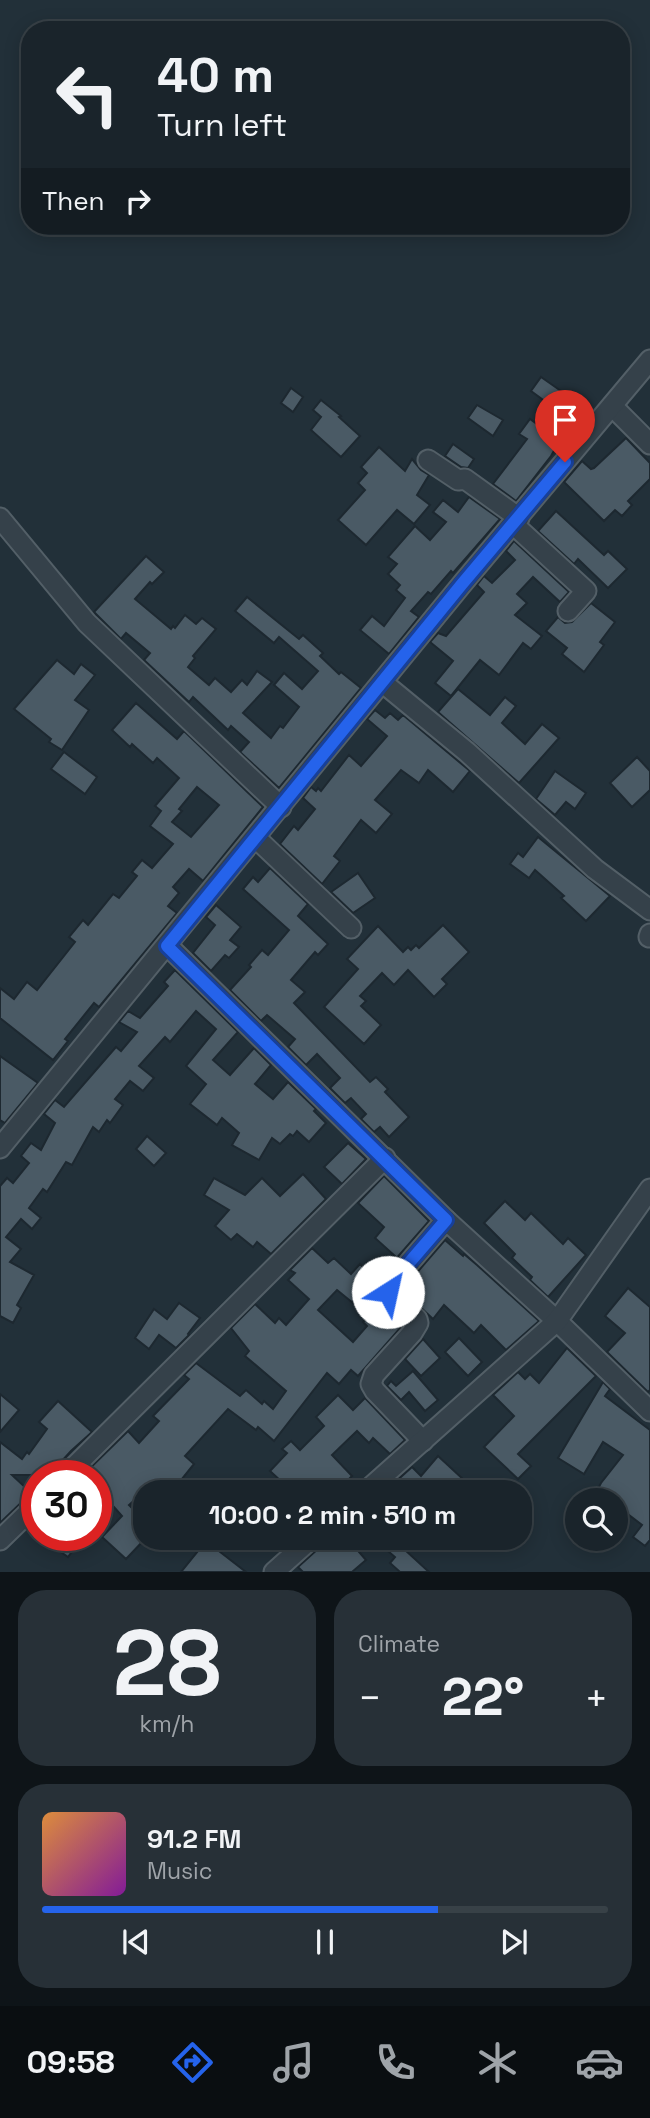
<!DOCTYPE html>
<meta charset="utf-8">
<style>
:root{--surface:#1a242b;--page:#273037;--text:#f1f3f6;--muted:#9fa4a9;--line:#384147;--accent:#2563eb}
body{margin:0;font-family:"Space Grotesk",sans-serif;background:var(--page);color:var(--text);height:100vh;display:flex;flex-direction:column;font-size:26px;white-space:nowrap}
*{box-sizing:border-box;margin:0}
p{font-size:23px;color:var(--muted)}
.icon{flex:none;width:38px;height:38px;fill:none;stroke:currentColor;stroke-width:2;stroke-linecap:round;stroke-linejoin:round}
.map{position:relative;height:1572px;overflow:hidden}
.drawer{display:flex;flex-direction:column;gap:18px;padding:18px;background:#0e1418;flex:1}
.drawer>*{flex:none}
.hud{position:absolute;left:21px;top:21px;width:609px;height:214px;border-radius:28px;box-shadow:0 4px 18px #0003,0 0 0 2px var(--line);background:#1a242b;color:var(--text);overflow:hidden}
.fabs{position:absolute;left:565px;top:1488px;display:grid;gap:14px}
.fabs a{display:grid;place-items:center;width:63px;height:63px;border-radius:50%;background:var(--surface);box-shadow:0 4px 18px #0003,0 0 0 2px var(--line);font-size:35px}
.speed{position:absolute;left:21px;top:1460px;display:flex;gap:14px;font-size:35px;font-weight:700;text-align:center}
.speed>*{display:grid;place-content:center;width:91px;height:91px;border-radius:50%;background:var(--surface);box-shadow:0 4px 18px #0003,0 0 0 2px var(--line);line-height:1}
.speed .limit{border:10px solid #d22;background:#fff;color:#111}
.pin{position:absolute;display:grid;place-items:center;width:60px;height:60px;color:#fff;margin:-72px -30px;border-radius:50% 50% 50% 0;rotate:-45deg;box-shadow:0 0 7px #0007}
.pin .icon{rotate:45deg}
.me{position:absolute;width:77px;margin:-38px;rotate:35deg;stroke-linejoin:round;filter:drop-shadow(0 0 5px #0008)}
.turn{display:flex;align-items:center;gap:24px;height:147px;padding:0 21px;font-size:32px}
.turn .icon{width:91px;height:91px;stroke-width:2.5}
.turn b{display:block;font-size:49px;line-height:60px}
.then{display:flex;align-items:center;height:66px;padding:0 21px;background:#0003;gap:14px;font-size:26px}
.big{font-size:52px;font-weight:700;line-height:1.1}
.drawer .card{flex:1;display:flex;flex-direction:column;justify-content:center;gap:10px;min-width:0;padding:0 24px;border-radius:28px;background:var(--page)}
.drawer .dial{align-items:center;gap:0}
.dial b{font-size:91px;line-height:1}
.song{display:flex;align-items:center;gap:21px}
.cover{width:84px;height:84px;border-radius:10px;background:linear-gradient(135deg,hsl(30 70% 55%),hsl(290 70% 35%))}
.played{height:7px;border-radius:4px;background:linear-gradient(90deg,var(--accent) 70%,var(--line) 70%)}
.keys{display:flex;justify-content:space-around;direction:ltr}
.heat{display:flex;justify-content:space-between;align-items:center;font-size:38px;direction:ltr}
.drawer .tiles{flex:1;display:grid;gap:18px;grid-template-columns:1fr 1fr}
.card:last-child{grid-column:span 2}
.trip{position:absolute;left:133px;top:1480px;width:399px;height:70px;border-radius:28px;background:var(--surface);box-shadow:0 4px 18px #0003,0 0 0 2px var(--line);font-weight:700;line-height:70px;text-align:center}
.tab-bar{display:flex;height:112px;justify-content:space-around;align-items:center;background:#0a0e11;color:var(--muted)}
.tab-bar .icon{width:49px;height:49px}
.tab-bar .on{color:var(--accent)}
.tab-bar b{font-size:32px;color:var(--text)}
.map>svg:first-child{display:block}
.building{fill:#4a5a65;stroke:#1d2830;stroke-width:2;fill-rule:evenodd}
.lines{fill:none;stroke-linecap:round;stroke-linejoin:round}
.minor-casing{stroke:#535f67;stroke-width:23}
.minor{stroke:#35414a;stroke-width:19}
.route-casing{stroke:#184099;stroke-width:18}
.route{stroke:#2563eb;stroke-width:12}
</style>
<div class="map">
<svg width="650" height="1572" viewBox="0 0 650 1572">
<rect width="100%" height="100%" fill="#223039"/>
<!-- building -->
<g class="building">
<polygon points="541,377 561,391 556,399 572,410 554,435 560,440 551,456 516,501 493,484 527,439 519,434 530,419 537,424 550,405 531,391"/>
<polygon points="291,388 303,397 293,412 281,403"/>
<polygon points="321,400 341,416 339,417 360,436 341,457 311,430 321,417 313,410"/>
<polygon points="477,405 503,420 493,436 468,418"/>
<polygon points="626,438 650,463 650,479 628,501 632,505 622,516 615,510 604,521 564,482 582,461 591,469 594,468"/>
<polygon points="453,444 474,459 468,468 461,467 445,456"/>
<polygon points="379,447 405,471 412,459 421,470 429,475 417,495 430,505 414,524 397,510 366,545 338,520 365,490 358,483 367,473 361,467"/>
<polygon points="469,497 500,519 453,573 451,571 431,594 428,592 411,611 419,617 389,654 360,630 372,616 384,626 405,598 396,590 400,585 388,574 397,564 388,557 415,526 430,540 446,522 433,512 443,500 458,512"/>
<polygon points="556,511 604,555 608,551 627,569 608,588 578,559 574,564 538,531"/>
<polygon points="514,541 569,592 560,602 533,577 517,594 527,603 515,615 542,636 531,649 523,643 499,675 480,660 451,696 435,683 453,661 430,642 438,633 446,636 484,592 477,585 484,576 492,583 515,560 506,551"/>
<polygon points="146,556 164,572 152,584 150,582 135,599 171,629 173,626 175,628 185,615 196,624 202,618 216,629 193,656 195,658 188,667 209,685 215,678 231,692 242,680 247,685 257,671 272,682 243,713 271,738 280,726 283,728 299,707 274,685 284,673 302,689 318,671 279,637 274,643 235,611 247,597 299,639 303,635 323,653 320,656 339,674 341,672 361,688 279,788 240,752 249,742 231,726 228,730 193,697 189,702 144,660 150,653 126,633 121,639 94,612"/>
<polygon points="591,603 615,622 600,642 604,645 584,672 562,654 567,648 546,631 558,617 565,623 572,622"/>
<polygon points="57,660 74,674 81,664 95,675 75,700 89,710 62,750 49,742 51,739 14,709"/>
<polygon points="458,689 490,715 505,697 516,706 502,723 525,744 542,724 559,738 519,783 438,712"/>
<path d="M136,703L177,739L184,731L263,807L203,881L189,869L173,887L179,893L168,906L177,913L99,1007L94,1003L65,1039L68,1041L53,1060L0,1018V988L14,999L27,982L37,990L75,942L69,937L83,920L88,925L113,894L119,898L137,876L132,872L142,860L152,868L173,844L150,826L161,811L155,806L179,778L157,758L153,763L132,744L130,747L112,730ZM197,787L219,805L191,837L172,822L182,811L179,809Z"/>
<polygon points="375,710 385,718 390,713 398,720 403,715 470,771 453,792 428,770 419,783 401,770 375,800 392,814 376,833 361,820 334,856 340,861 322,884 280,844 294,826 298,830 315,809 303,798 311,787 316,791 318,788 321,791 349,755 361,766 387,736 367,719"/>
<polygon points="64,752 97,777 85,794 51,769"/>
<polygon points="637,757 650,771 650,790 632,807 610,783"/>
<polygon points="555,771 586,793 575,809 566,802 555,815 536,799"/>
<polygon points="538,837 610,896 586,921 561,898 564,896 535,870 529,878 510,864 518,853 523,857"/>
<polygon points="270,868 308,904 298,916 328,944 318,955 315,952 291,980 305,992 294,1003 370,1082 376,1077 388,1089 385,1092 409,1117 389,1137 380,1127 374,1132 361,1119 366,1114 351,1098 345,1103 330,1088 340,1078 317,1054 306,1065 288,1047 295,1039 267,1015 261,1021 230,990 251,967 249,965 262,950 268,955 289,930 243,889 253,877 258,882"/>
<polygon points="358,873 375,898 353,913 331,892"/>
<polygon points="216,905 241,927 230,940 239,947 229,958 225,955 211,971 193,953 215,925 206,917"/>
<polygon points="443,925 469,952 442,979 447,984 434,997 408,970 394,985 382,973 360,996 366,1001 361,1006 381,1025 364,1044 324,1007 358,969 347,959 378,926 403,952 408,947 411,950 416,945 419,948"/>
<polygon points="175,970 238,1032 213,1060 230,1075 254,1048 271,1065 255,1084 273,1099 288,1082 316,1109 314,1111 326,1123 309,1142 297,1131 293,1136 290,1134 280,1144 272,1138 259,1160 232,1145 239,1133 222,1118 217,1125 190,1104 206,1084 186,1066 216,1029 196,1011 170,1042 165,1037 139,1066 154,1078 143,1091 130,1081 115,1099 123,1105 110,1123 107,1120 99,1132 93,1127 72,1165 66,1162 47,1192 43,1189 29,1208 41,1218 32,1229 21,1219 6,1237 21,1249 10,1262 34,1275 17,1305 21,1308 13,1323 0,1316 0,1186 7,1178 13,1183 29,1163 21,1156 31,1143 41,1150 55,1123 44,1114 55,1100 64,1107 116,1047 121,1051 137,1032 119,1022 128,1011 140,1018 168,986 164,982"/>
<polygon points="0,1056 38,1083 5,1123 0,1120"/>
<polygon points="147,1136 166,1153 154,1166 136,1149"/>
<polygon points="348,1143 366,1159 342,1184 324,1167"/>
<polygon points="303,1174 326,1199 271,1254 257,1242 253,1247 237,1234 231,1240 215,1226 229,1210 204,1195 214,1178 245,1195 262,1178 280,1196"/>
<polygon points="384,1176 429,1221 380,1277 377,1275 395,1256 375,1238 384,1227 358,1203"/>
<polygon points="505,1201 525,1220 531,1213 563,1244 568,1238 586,1255 548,1297 530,1280 532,1277 512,1258 515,1254 484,1223"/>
<polygon points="445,1240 463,1256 464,1254 477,1265 539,1321 506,1350 481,1325 474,1333 444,1305 433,1319 402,1290"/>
<path d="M312,1248L328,1263L334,1258L351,1274L360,1264L375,1278L371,1282L378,1290L379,1300L403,1323L402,1326L358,1376L351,1370L339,1384L327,1373L274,1441L258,1427L256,1430L228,1409L185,1456L194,1464L181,1480L187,1485L181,1493H170L156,1481L129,1505L145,1521V1539L126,1559L102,1537L122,1516L96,1487V1475H83L128,1431L139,1443L159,1421L153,1416L189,1379L184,1375L196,1363L240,1396L246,1390L262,1404L264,1401L273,1409L286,1391L245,1356L249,1351L231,1328L255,1304L275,1323L279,1318L286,1325L309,1299L288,1280L295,1273L290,1270ZM337,1290L369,1316L363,1322L367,1326L353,1342L318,1310Z"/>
<polygon points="628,1288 650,1307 650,1390 648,1392 607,1352 625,1333 605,1316"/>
<polygon points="179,1303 200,1318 188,1334 189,1335 176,1348 159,1335 149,1349 135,1338 154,1309 167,1319"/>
<polygon points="459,1338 482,1362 468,1376 445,1352"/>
<polygon points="423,1339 440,1358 421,1376 405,1359"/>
<polygon points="567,1348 596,1376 518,1454 531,1466 518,1479 484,1447 514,1416 493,1395 518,1372 525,1379 530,1374 539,1383"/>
<polygon points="413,1371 438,1400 425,1411 409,1392 401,1400 387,1386 391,1381 396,1386"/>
<polygon points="603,1382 610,1389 605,1396 650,1430 650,1540 645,1546 633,1537 642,1525 616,1505 616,1500 592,1500 601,1483 623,1455 603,1442 584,1474 558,1458"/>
<polygon points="0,1394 19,1410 0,1432"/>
<polygon points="338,1395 353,1410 365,1398 405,1440 390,1454 373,1438 369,1443 357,1431 332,1455 352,1476 335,1493 272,1493 283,1483 270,1471 287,1453 282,1449 291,1441 300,1450 324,1426 316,1417"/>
<polygon points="58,1401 92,1432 71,1451 49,1475 12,1475 27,1489 22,1494 26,1498 0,1523 0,1442 22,1459 27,1452 29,1454 47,1429 39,1422"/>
<polygon points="438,1456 478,1493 383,1493 412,1467 421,1476"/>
<polygon points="37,1535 84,1535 68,1557"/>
<polygon points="326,1538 347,1538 366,1560 352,1572 303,1572 298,1567 320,1547"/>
<polygon points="373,1538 392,1538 429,1572 400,1572 390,1563 395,1557"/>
<polygon points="206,1541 246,1572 181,1572"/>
</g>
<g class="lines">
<defs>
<g id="minor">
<polyline points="612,406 650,444"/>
<polyline points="428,460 458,480 465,479 519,518"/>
<polyline points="0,518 87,623 281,807"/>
<polyline points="513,524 586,591 568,611"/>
<polyline points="382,682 467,752 595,869 650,910"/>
<polyline points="256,838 351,928"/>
<polyline points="649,937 650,934"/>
<polyline points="168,946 446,1220 557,1321 650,1411"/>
<polyline points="0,1148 462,584 650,360"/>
<polyline points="423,1441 375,1391 371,1384 374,1375 412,1333 418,1323 417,1319 390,1295 390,1285 446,1220"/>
<polyline points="66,1475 385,1158"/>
<polyline points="364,1493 557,1321 650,1189"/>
<polyline points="0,1540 37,1504"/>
<polyline points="274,1572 312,1538"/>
</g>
</defs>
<!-- minor casing -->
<use href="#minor" class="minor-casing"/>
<!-- minor -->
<use href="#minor" class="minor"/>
</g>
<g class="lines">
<defs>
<polyline id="route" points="388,1292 390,1285 446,1220 167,946 462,584 565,462"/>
</defs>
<!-- route casing -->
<use href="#route" class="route-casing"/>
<!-- route -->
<use href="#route" class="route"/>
</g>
</svg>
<div class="fabs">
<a><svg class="icon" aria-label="search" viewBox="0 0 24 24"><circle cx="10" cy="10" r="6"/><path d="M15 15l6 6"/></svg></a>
</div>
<div class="speed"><div class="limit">30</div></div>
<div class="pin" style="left:565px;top:462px;background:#d93025"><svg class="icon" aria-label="arrive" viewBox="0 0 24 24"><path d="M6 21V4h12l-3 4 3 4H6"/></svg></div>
<svg class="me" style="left:388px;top:1292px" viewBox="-20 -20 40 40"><circle r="19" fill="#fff"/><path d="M0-13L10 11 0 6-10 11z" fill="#2563eb"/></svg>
<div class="trip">10:00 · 2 min · 510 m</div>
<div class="hud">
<div class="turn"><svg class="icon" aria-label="left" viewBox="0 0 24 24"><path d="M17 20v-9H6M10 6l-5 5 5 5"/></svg><div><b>40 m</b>Turn left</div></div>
<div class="then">Then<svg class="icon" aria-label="right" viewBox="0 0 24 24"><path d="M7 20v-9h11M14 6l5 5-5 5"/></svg></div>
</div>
</div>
<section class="drawer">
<div class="tiles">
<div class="card dial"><b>28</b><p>km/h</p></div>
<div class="card"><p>Climate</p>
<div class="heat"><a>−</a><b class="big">22°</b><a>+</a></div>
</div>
<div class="card">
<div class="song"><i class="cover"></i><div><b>91.2 FM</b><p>Music</p></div></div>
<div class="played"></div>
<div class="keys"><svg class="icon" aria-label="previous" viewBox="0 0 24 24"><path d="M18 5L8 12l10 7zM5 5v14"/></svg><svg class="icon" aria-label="pause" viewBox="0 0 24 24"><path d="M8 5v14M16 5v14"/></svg><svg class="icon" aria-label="next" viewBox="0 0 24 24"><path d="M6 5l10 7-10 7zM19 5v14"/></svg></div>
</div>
</div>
</section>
<nav class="tab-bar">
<b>09:58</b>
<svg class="icon on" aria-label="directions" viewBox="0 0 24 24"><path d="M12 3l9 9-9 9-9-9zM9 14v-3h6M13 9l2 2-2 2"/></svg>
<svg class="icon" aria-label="music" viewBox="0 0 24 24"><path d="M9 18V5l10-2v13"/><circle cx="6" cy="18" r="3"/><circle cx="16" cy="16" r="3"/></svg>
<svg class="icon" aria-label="phone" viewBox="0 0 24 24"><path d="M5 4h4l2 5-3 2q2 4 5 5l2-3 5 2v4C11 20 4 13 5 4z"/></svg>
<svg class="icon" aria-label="climate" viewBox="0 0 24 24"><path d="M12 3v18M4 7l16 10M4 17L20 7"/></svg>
<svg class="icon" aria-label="car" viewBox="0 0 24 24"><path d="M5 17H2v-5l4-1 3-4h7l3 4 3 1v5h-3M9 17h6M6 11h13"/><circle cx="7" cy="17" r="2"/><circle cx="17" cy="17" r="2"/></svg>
</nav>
